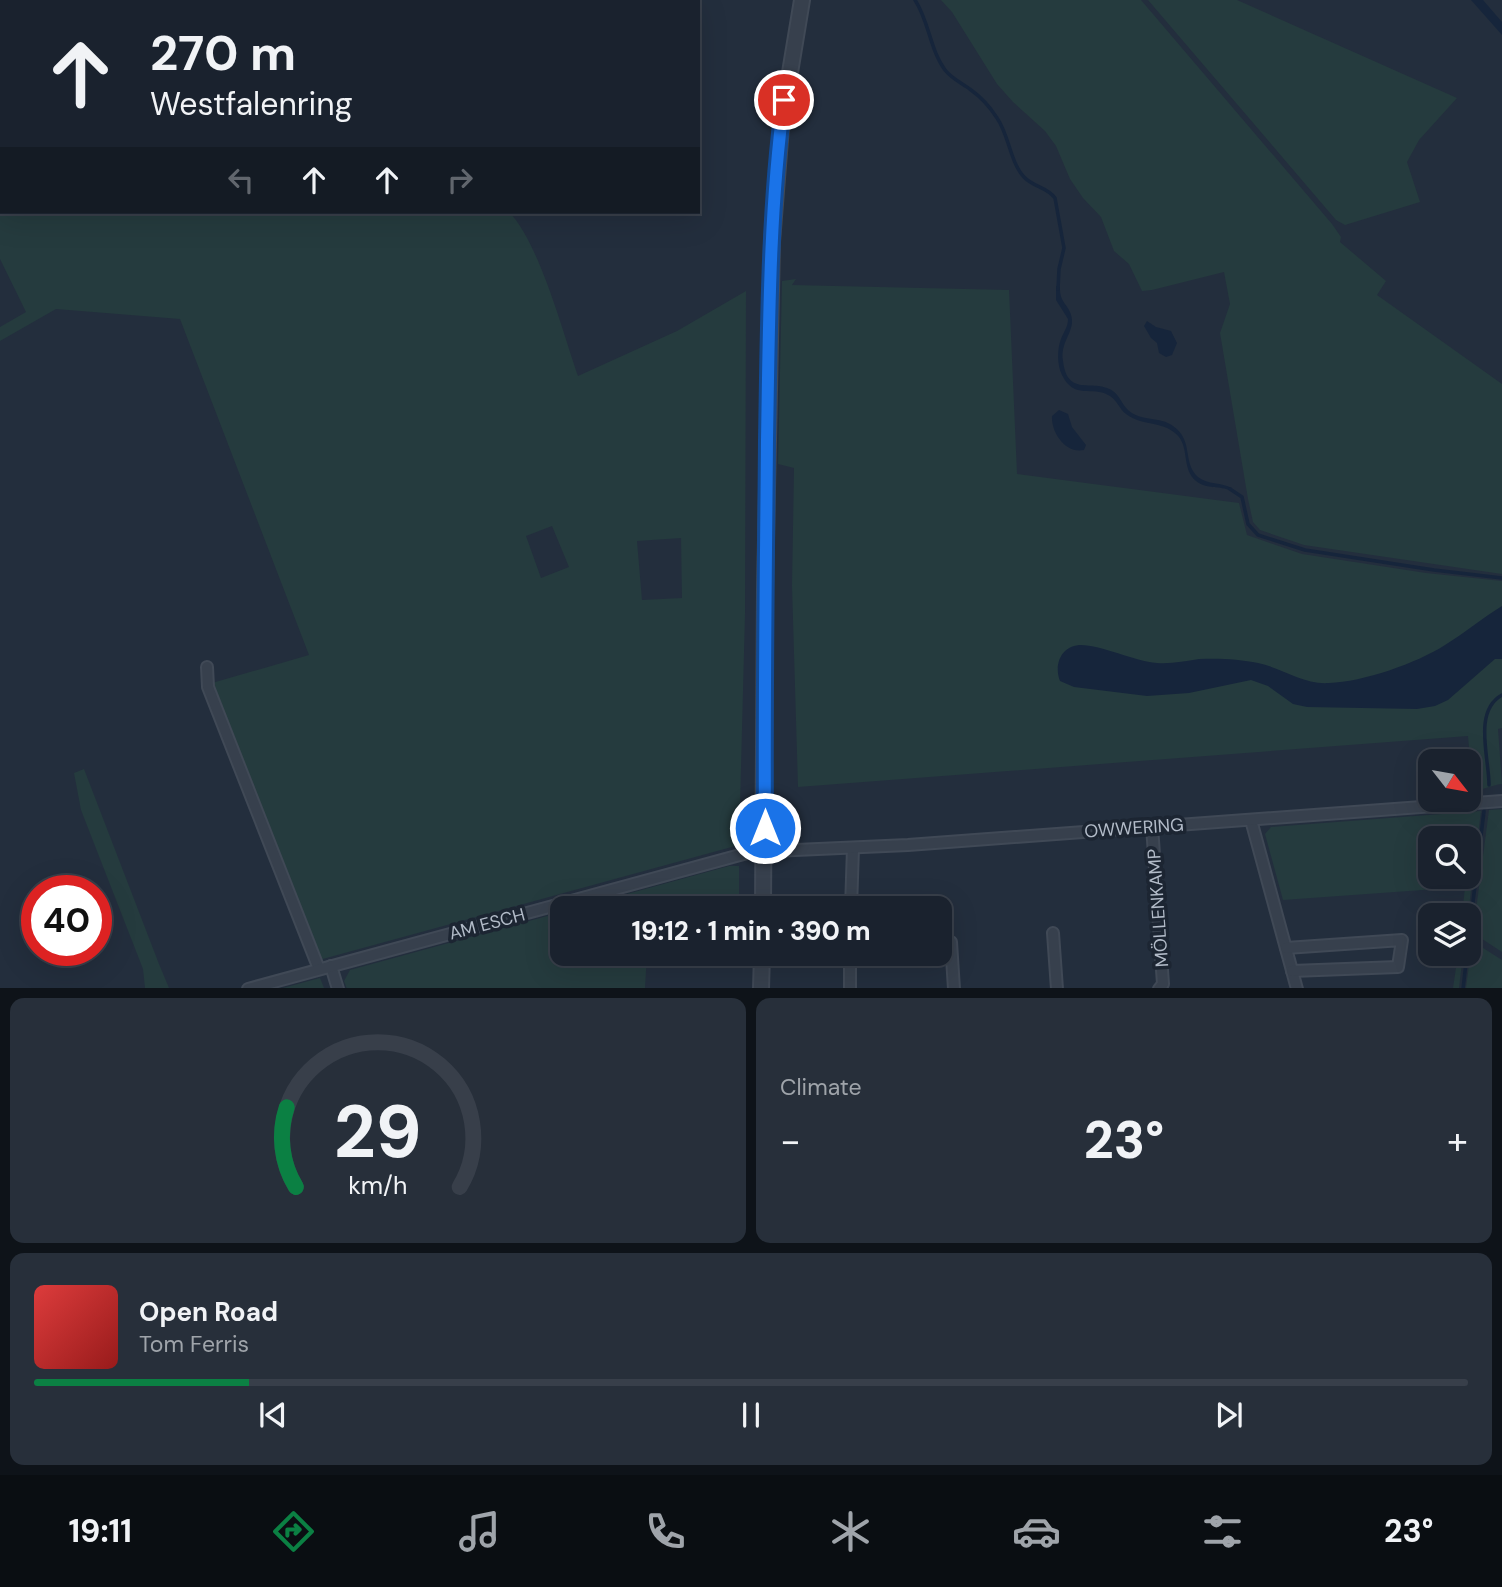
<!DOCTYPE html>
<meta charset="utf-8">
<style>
:root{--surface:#1a222e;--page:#272f3a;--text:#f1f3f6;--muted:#9fa4aa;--line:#383f4a;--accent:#0b8043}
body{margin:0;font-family:"DM Sans",sans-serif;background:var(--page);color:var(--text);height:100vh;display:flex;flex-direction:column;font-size:26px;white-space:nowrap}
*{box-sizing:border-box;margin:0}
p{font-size:23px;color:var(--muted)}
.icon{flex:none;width:38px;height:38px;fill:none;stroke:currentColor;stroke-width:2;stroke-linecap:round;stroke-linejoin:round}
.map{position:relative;height:988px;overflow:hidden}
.panel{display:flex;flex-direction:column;gap:10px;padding:10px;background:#0e1319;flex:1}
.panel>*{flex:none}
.guide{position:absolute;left:0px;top:0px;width:700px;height:214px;box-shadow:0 7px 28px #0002,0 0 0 2px var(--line);background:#1a222e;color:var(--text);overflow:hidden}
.needle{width:46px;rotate:121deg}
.controls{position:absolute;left:1418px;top:749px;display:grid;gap:14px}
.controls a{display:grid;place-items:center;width:63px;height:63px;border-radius:14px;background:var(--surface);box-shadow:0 7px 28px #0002,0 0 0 2px var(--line);font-size:35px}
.speed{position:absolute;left:21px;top:875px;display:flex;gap:14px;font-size:35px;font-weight:700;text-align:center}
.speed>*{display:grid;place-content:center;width:91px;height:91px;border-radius:50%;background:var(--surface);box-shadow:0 7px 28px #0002,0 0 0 2px var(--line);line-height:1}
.speed .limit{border:10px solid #d22;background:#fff;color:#111}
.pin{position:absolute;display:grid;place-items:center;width:60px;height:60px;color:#fff;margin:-30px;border:4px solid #fff;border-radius:50%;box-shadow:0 2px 7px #0007}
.me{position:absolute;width:77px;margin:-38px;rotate:0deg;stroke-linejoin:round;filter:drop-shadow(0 0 5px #0008)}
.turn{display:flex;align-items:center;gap:24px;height:147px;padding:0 35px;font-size:32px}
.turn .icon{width:91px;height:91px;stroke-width:2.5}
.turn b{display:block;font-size:49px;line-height:60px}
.lanes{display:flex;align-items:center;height:66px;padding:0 35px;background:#0003;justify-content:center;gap:35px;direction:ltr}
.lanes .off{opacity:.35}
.big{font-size:52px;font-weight:800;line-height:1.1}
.panel .tile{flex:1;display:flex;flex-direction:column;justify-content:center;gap:10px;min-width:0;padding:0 24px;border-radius:14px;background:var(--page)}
.panel .dial{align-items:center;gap:0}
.dial svg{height:182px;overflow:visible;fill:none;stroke:var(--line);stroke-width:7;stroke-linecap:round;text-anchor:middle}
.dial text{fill:var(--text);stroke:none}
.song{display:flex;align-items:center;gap:21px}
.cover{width:84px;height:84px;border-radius:10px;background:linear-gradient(135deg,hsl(0 70% 55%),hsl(0 70% 35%))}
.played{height:7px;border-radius:4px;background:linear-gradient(90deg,var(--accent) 15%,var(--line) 15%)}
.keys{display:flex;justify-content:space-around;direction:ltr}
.heat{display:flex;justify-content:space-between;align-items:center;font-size:38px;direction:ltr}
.panel .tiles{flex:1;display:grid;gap:10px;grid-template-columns:1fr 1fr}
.tile:last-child{grid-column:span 2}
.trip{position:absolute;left:550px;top:896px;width:402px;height:70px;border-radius:14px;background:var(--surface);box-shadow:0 7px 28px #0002,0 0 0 2px var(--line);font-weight:800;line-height:70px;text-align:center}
.menu{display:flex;height:112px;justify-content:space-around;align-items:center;background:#0a0e12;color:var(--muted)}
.menu .icon{width:49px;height:49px}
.menu .current{color:var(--accent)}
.menu b{font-size:32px;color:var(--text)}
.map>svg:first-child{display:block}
.green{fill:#253b3e;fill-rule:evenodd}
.water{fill:#16253b}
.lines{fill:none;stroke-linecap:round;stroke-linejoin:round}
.stream{stroke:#16253b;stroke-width:3.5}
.minor-casing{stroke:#404956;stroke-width:14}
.tertiary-casing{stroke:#404956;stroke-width:18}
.minor{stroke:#37404d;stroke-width:10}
.tertiary{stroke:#37404d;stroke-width:14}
.route-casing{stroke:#114b97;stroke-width:18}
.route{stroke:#1a73e8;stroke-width:12}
.labels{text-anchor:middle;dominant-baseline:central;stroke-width:7;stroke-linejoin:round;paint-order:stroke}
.street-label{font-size:18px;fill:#b2bbc8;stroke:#1c2532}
</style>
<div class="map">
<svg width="1502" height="989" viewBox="0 0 1502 989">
<rect width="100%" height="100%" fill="#232e3d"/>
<!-- green -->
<g class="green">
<path d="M0,0L279,2H2V212H509C539,242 563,333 578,376L677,331L746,291L745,614L739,845L319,960L212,683L309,655L180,319L56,309L0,341V327L26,312L0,259ZM552,526L569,567L541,578L526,536ZM681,538L682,598L642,600L637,541Z"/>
<polygon points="941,0 1141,0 1332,224 1341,237 1340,242 1386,281 1377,295 1502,384 1502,574 1304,545 1260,530 1253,522 1248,499 1220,333 1230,304 1224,272 1152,290 1142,291 1129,264 1114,251 1101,217 1083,198 1070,179 1056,146 1045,131 1013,102 997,84 952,12"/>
<polygon points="1148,0 1237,0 1457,98 1419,140 1407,162 1420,202 1345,225 1336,220"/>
<path d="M796,279L792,285L1009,290L1017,474L1239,503L1247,535L1302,554L1426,573L1502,581V728L1498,729L1502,784C1491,785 1484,790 1473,791L1468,736L798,787L792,586L794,468L778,464L782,281Z"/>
<polygon points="84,769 159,964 169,988 145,988 143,969 81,810 74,773"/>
<polygon points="1502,809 1502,952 1473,933 1489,810"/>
<path d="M1481,811L1468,915H1462L1465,887L1283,900L1265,834L1271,827ZM1430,838H1468V877H1430Z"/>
<polygon points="729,866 739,866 739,908 576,908"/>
<polygon points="562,912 562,954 647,954 645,988 347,989 344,981 350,970"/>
<polygon points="1472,941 1502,960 1502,988 1466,988"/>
<polygon points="1458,954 1463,954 1459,988 1453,988"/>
<polygon points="320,978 324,988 283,988"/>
</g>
<!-- water -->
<g class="water">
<polygon points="1471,0 1483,0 1502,22 1502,35"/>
<path d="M1056,286L1060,287C1059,304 1071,305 1072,320C1073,333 1060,343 1063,361C1067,395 1089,381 1107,388C1119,392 1120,402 1128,410C1141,422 1160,416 1173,426C1194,440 1182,463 1198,477C1208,485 1221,482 1232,488L1231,491C1220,485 1207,490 1196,481C1182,469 1189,450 1179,437C1165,420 1143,427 1126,414C1119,409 1117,399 1108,395C1093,386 1074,400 1062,375C1057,365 1057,349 1061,339C1064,331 1068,327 1068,319L1056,300Z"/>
<polygon points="1147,321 1156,327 1171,331 1177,343 1172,355 1166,357 1159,353 1157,343 1151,338 1144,326"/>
<path d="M1059,410L1068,414L1072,427L1086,445L1084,450C1066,454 1051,433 1052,416Z"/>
<path d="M1502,606V659H1495L1448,700L1435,706L1417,709L1307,707L1293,704L1268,686L1251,680L1189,693L1147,696L1074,687L1060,681C1054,666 1060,647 1079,645C1099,644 1134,661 1157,663C1172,664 1185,661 1199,659C1218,658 1240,659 1258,663C1282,668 1304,685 1329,683C1363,682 1417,663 1445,645C1465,633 1482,618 1502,606Z"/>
</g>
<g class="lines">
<!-- stream -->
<g class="stream">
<path d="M915,0C929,21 930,50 945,70C952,79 962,83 971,90C981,97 990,107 997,118C1009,135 1010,162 1024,177C1033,187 1047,187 1055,198L1064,248L1059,269L1058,289"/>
<polyline points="1230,489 1242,497 1248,524 1258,535 1305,550 1434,570 1502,578"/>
<path d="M1489,785C1489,757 1473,711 1502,695"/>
<polyline points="1468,943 1484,811"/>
<polyline points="1463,989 1467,954"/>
</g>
<defs>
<g id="minor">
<polyline points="207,667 208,687 319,969"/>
<polyline points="1251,820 1297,989"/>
<polyline points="1152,826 1163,984 1159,989"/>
<polyline points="851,908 853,848"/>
<polyline points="1053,933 1057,989"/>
<polyline points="951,942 954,989"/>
<polyline points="1286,948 1402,940 1398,967 1292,971"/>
<polyline points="331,966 338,989"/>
<polyline points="248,989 751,852 908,845 1502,801"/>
<polyline points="850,989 850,954"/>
</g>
<g id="tertiary">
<polyline points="763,908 765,589 772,242 781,127 802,0"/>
<polyline points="761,989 762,954"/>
</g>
</defs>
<!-- minor casing -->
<use href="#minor" class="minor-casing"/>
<!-- tertiary casing -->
<use href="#tertiary" class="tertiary-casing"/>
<!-- minor -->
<use href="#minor" class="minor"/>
<!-- tertiary -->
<use href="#tertiary" class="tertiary"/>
</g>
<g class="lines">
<defs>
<path id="route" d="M765,828C764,698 766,569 767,440C769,326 769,213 784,100"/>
</defs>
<!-- route casing -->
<use href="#route" class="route-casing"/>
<!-- route -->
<use href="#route" class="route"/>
</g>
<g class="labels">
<!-- street labels -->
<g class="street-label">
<text transform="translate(1134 828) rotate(-4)">OWWERING</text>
<text transform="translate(1158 908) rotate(-94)">MÖLLENKAMP</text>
<text transform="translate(487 924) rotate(-15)">AM ESCH</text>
</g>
</g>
</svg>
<div class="controls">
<a><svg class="needle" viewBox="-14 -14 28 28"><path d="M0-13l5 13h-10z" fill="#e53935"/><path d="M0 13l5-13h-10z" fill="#9fa4aa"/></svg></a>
<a><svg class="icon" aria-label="search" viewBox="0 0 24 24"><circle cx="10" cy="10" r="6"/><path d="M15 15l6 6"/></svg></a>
<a><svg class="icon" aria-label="layers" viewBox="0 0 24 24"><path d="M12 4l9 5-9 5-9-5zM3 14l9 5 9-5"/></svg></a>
</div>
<div class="speed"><div class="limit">40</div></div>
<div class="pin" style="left:784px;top:100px;background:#d93025"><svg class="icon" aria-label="arrive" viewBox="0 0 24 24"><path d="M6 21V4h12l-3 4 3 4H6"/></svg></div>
<svg class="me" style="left:765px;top:828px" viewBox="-20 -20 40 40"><circle r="17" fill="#1a73e8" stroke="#fff" stroke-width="3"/><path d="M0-11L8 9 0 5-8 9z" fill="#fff"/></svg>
<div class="trip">19:12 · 1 min · 390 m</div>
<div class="guide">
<div class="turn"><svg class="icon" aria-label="ahead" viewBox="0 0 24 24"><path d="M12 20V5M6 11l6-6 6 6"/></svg><div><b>270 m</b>Westfalenring</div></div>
<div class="lanes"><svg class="icon off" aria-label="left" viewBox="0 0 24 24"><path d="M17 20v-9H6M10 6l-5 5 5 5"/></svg><svg class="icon" aria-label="ahead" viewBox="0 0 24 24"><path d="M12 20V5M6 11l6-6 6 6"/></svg><svg class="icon" aria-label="ahead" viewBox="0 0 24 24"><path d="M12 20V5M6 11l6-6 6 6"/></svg><svg class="icon off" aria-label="right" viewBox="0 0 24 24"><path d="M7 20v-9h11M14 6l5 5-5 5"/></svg></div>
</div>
</div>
<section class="panel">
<div class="tiles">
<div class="tile dial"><svg viewBox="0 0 100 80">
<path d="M14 69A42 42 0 1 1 86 69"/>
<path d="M14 69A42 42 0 0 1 10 34" stroke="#0b8043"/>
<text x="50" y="56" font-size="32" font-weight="700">29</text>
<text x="50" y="72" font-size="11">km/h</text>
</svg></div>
<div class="tile"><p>Climate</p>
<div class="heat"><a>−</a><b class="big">23°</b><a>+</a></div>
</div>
<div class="tile">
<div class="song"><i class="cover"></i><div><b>Open Road</b><p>Tom Ferris</p></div></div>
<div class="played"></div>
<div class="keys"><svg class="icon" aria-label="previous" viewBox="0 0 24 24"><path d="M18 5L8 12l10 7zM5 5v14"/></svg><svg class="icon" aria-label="pause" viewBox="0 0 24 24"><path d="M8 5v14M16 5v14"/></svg><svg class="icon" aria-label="next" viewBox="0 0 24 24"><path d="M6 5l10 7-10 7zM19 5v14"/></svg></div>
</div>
</div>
</section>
<nav class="menu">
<b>19:11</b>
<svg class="icon current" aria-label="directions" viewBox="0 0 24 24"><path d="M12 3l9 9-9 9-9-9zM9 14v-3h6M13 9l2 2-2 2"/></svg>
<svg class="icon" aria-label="music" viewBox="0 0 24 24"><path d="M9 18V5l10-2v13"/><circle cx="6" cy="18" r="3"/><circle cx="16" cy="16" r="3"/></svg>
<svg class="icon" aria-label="phone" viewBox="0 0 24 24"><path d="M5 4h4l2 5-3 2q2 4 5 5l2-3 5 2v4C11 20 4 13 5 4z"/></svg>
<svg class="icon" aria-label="climate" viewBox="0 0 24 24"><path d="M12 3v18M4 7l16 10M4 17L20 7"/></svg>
<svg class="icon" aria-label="car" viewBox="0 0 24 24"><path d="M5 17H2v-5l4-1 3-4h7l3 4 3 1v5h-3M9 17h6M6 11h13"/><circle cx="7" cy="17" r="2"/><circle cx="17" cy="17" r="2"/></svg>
<svg class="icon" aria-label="filters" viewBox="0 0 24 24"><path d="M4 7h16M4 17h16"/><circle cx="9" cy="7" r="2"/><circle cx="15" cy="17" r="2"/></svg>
<b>23°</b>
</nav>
